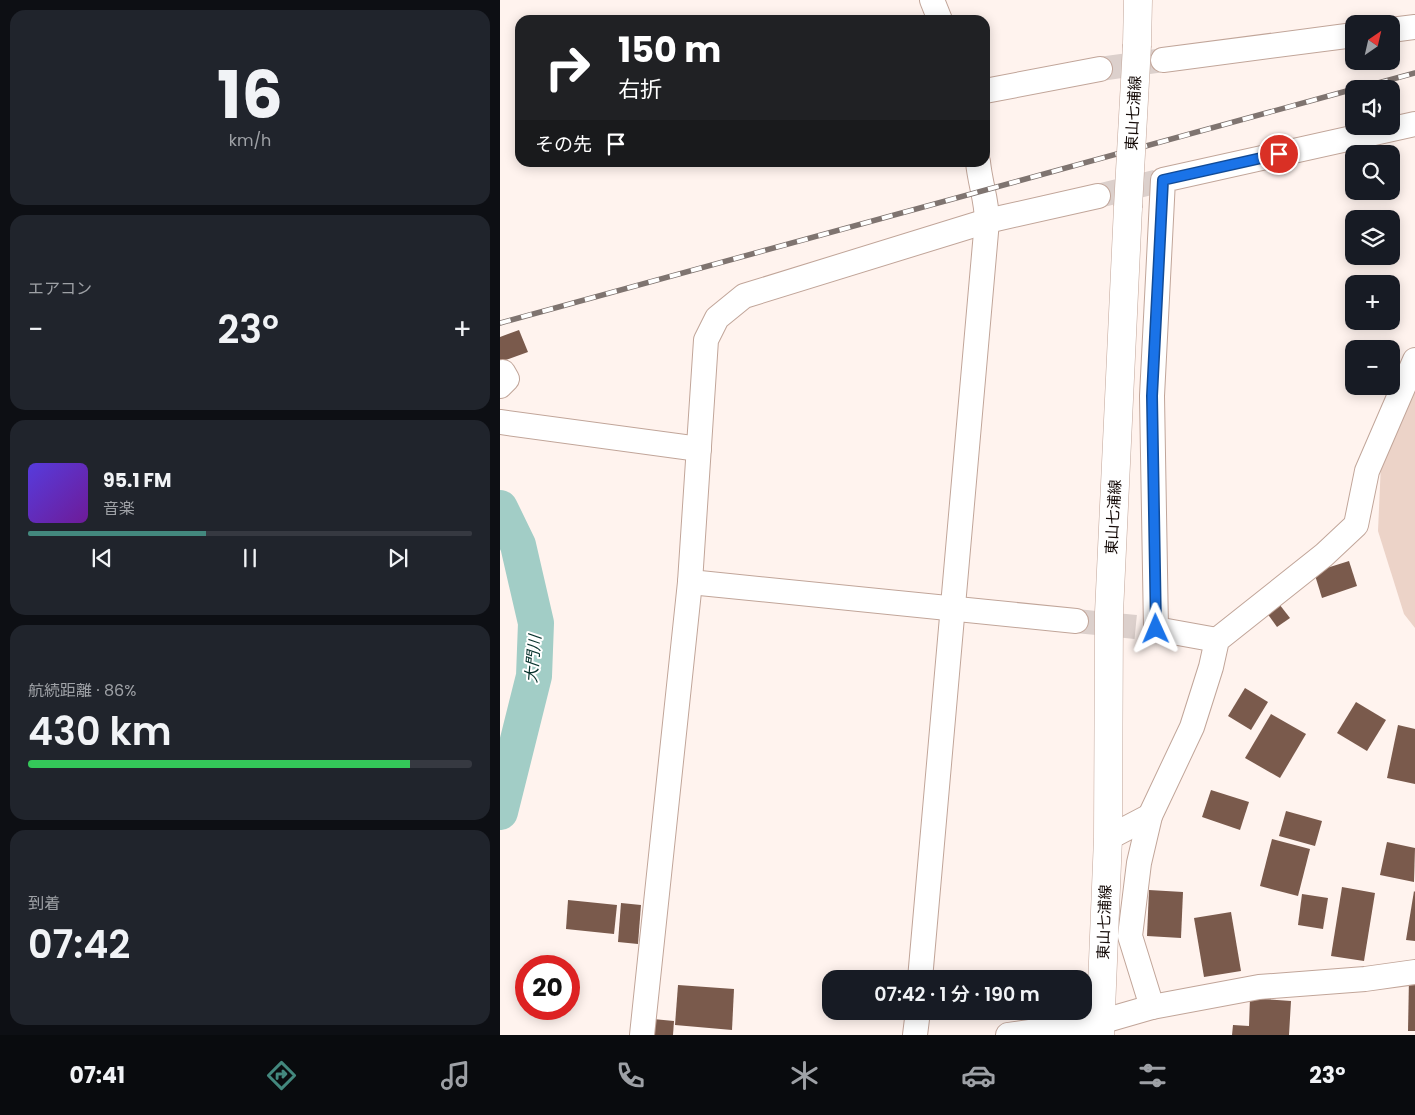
<!DOCTYPE html>
<html lang="ja">
<meta charset="utf-8">
<style>
:root{--surface:#171b24;--page:#20242c;--text:#f1f3f6;--muted:#9ea1a6;--line:#363941;--accent:#43887e}
body{margin:0;font-family:Poppins,"Noto Sans JP",sans-serif;background:var(--page);color:var(--text);height:100vh;display:flex;flex-direction:column;font-size:19px;white-space:nowrap}
*{box-sizing:border-box;margin:0}
p{font-size:16px;color:var(--muted)}
.icon{flex:none;width:28px;height:28px;fill:none;stroke:currentColor;stroke-width:2;stroke-linecap:round;stroke-linejoin:round}
.map{position:relative;flex:1;overflow:hidden}
.sheet{display:flex;flex-direction:column;gap:10px;padding:10px;background:#0d0f14;width:500px}
.sheet>*{flex:none}
.banner{position:absolute;left:15px;top:15px;width:475px;height:152px;border-radius:15px;box-shadow:0 2px 12px #0003;background:#202124;color:#fff;overflow:hidden}
.needle{width:32px;rotate:34deg}
.tools{position:absolute;left:845px;top:15px;display:grid;gap:10px}
.tools a{display:grid;place-items:center;width:55px;height:55px;border-radius:10px;background:var(--surface);box-shadow:0 2px 12px #0003;font-size:25px}
.speed{position:absolute;left:15px;top:955px;display:flex;gap:10px;font-size:25px;font-weight:700;text-align:center}
.speed>*{display:grid;place-content:center;width:65px;height:65px;border-radius:50%;background:var(--surface);box-shadow:0 2px 12px #0003;line-height:1}
.speed .limit{border:8px solid #d22;background:#fff;color:#111}
.pin{position:absolute;display:grid;place-items:center;width:42px;height:42px;color:#fff;margin:-21px;border:2px solid #fff;border-radius:50%;box-shadow:0 1px 5px #0007}
.me{position:absolute;width:55px;margin:-28px;rotate:359deg;stroke-linejoin:round;filter:drop-shadow(0 0 4px #0008)}
.turn{display:flex;align-items:center;gap:18px;height:105px;padding:0 20px;font-size:22px}
.turn .icon{width:65px;height:65px;stroke-width:2.5}
.turn b{display:block;font-size:35px;line-height:42px}
.then{display:flex;align-items:center;height:48px;padding:0 20px;background:#0003;gap:10px;font-size:19px}
.big{font-size:38px;font-weight:600;line-height:1.1}
.sheet .card{flex:1;display:flex;flex-direction:column;justify-content:center;gap:8px;min-width:0;padding:0 18px;border-radius:15px;background:var(--page)}
.sheet .dial{align-items:center;gap:0}
.dial b{font-size:65px;line-height:1}
.song{display:flex;align-items:center;gap:15px}
.cover{width:60px;height:60px;border-radius:8px;background:linear-gradient(135deg,hsl(250 70% 55%),hsl(280 70% 35%))}
.played{height:5px;border-radius:2px;background:linear-gradient(90deg,var(--accent) 40%,var(--line) 40%)}
.keys{display:flex;justify-content:space-around;direction:ltr}
.heat{display:flex;justify-content:space-between;align-items:center;font-size:28px;direction:ltr}
.charge{height:8px;border-radius:4px;background:linear-gradient(90deg,#34c759 86%,var(--line) 0)}
.trip{position:absolute;left:322px;top:970px;width:270px;height:50px;border-radius:15px;background:var(--surface);box-shadow:0 2px 12px #0003;font-weight:600;line-height:50px;text-align:center}
.menu{display:flex;height:80px;justify-content:space-around;align-items:center;background:#090b0e;color:var(--muted)}
.menu .icon{width:35px;height:35px}
.menu .active{color:var(--accent)}
.menu b{font-size:22px;color:var(--text)}
main{display:flex;flex:1;min-height:0}
.map>svg:first-child{display:block}
.green{fill:#ecd3c8}
.lines{fill:none;stroke-linecap:round;stroke-linejoin:round}
.river{stroke:#a2cdc6;stroke-width:36}
.building{fill:#7a5a4c}
.minor-tunnel{stroke:#dcd0cc;stroke-width:24;stroke-dasharray:24 12;stroke-linecap:butt}
.minor-casing{stroke:#c1a599;stroke-width:26}
.major-casing{stroke:#c1a599;stroke-width:29}
.minor{stroke:#fff;stroke-width:24}
.major{stroke:#fff;stroke-width:28}
.rail-casing{stroke:#7f7470;stroke-width:5.5}
.rail{stroke:#fff;stroke-width:4;stroke-dasharray:11;stroke-linecap:butt}
.major-bridge-casing{stroke:#c1a599;stroke-width:29;stroke-linecap:butt}
.major-bridge{stroke:#fff;stroke-width:28}
.route-casing{stroke:#114b97;stroke-width:12}
.route{stroke:#1a73e8;stroke-width:9}
.labels{text-anchor:middle;dominant-baseline:central;stroke-width:4;stroke-linejoin:round;paint-order:stroke}
.street-label{font-size:15px;fill:#150b08;stroke:#fff}
.water-label{font-size:16px;font-style:italic;fill:#08332d;stroke:#fff}
</style>
<main>
<section class="sheet">
<div class="card dial"><b>16</b><p>km/h</p></div>
<div class="card"><p>エアコン</p>
<div class="heat"><a>−</a><b class="big">23°</b><a>+</a></div>
</div>
<div class="card">
<div class="song"><i class="cover"></i><div><b>95.1 FM</b><p>音楽</p></div></div>
<div class="played"></div>
<div class="keys"><svg class="icon" aria-label="previous" viewBox="0 0 24 24"><path d="M18 5L8 12l10 7zM5 5v14"/></svg><svg class="icon" aria-label="pause" viewBox="0 0 24 24"><path d="M8 5v14M16 5v14"/></svg><svg class="icon" aria-label="next" viewBox="0 0 24 24"><path d="M6 5l10 7-10 7zM19 5v14"/></svg></div>
</div>
<div class="card"><p>航続距離 · 86%</p><b class="big">430 km</b><div class="charge"></div></div>
<div class="card"><p>到着</p><b class="big">07:42</b></div>
</section>
<div class="map">
<svg width="915" height="1035" viewBox="0 0 915 1035">
<rect width="100%" height="100%" fill="#fff3ee"/>
<!-- green -->
<polygon class="green" points="915,386 915,628 904,614 878,531 881,463"/>
<g class="lines">
<!-- river -->
<polyline class="river" points="0,508 18,545 36,623 34,676 0,812"/>
</g>
<!-- building -->
<g class="building">
<polygon points="19,330 28,352 0,362 0,337"/>
<polygon points="849,561 857,586 822,598 814,572"/>
<polygon points="776,600 790,618 777,627 764,609"/>
<polygon points="745,688 768,702 751,730 728,716"/>
<polygon points="856,702 886,720 867,751 837,733"/>
<polygon points="771,714 806,734 780,778 745,758"/>
<polygon points="898,725 915,729 915,784 887,778"/>
<polygon points="711,790 749,802 740,830 702,817"/>
<polygon points="786,811 822,821 815,846 779,836"/>
<polygon points="772,839 810,849 798,896 760,886"/>
<polygon points="887,842 915,848 914,882 880,875"/>
<polygon points="842,887 875,893 864,961 831,956"/>
<polygon points="649,890 683,892 681,938 647,936"/>
<polygon points="914,891 915,892 915,941 906,940"/>
<polygon points="802,894 828,898 823,929 798,925"/>
<polygon points="68,900 117,905 114,934 66,929"/>
<polygon points="121,903 141,905 138,944 118,942"/>
<polygon points="731,912 741,971 704,977 694,918"/>
<polygon points="909,978 915,978 915,1031 908,1031"/>
<polygon points="178,985 234,989 232,1030 175,1025"/>
<polygon points="750,998 791,1001 789,1035 732,1035 733,1025 749,1026"/>
<polygon points="153,1019 174,1021 173,1035 152,1035"/>
</g>
<g class="lines">
<!-- minor-tunnel -->
<g class="minor-tunnel">
<polyline points="600,69 663,60"/>
<polyline points="598,196 663,180"/>
<polyline points="576,621 656,629"/>
</g>
<defs>
<g id="minor">
<polyline points="432,0 440,20"/>
<polyline points="891,30 915,27"/>
<polyline points="663,60 854,35"/>
<polyline points="485,91 600,69"/>
<polyline points="0,386 7,379 3,372"/>
<polyline points="0,422 199,449"/>
<polyline points="190,582 576,621"/>
<polyline points="717,640 656,629 652,396 663,180 915,124"/>
<polyline points="608,838 650,816"/>
<path d="M420,979L487,221C487,201 480,183 478,162"/>
<polyline points="652,1007 630,936 639,863 650,816 692,727 711,667 717,640 824,555 856,525 867,471 915,360"/>
<polyline points="142,1035 190,582 206,340 217,318 244,296 487,221 598,196"/>
<polyline points="415,1035 418,1011"/>
<polyline points="508,1035 600,1022 652,1007 759,987 865,979 915,972"/>
</g>
<g id="major">
<polyline points="637,45 638,0"/>
<polyline points="600,1035 608,838 609,613 628,207"/>
</g>
</defs>
<!-- minor casing -->
<use href="#minor" class="minor-casing"/>
<!-- major casing -->
<use href="#major" class="major-casing"/>
<!-- minor -->
<use href="#minor" class="minor"/>
<!-- major -->
<use href="#major" class="major"/>
<defs>
<g id="rail">
<polyline points="856,89 915,73"/>
<polyline points="0,323 854,89"/>
</g>
</defs>
<!-- rail casing -->
<use href="#rail" class="rail-casing"/>
<!-- rail -->
<use href="#rail" class="rail"/>
<defs>
<polyline id="major-bridge" points="628,207 637,45"/>
</defs>
<!-- major-bridge casing -->
<use href="#major-bridge" class="major-bridge-casing"/>
<!-- major-bridge -->
<use href="#major-bridge" class="major-bridge"/>
</g>
<g class="lines">
<defs>
<polyline id="route" points="656,629 652,396 663,180 779,154"/>
</defs>
<!-- route casing -->
<use href="#route" class="route-casing"/>
<!-- route -->
<use href="#route" class="route"/>
</g>
<g class="labels">
<!-- street labels -->
<g class="street-label">
<text transform="translate(633 113) rotate(-87)">東山七浦線</text>
<text transform="translate(613 517) rotate(-87)">東山七浦線</text>
<text transform="translate(604 922) rotate(-88)">東山七浦線</text>
</g>
<!-- water labels -->
<g class="water-label">
<text transform="translate(33 659) rotate(-85)">大門川</text>
</g>
</g>
</svg>
<div class="tools">
<a><svg class="needle" viewBox="-14 -14 28 28"><path d="M0-13l5 13h-10z" fill="#e53935"/><path d="M0 13l5-13h-10z" fill="#9ea1a6"/></svg></a>
<a><svg class="icon" aria-label="sound" viewBox="0 0 24 24"><path d="M4 9h4l5-4v14l-5-4H4zM17 9q2 3 0 6"/></svg></a>
<a><svg class="icon" aria-label="search" viewBox="0 0 24 24"><circle cx="10" cy="10" r="6"/><path d="M15 15l6 6"/></svg></a>
<a><svg class="icon" aria-label="layers" viewBox="0 0 24 24"><path d="M12 4l9 5-9 5-9-5zM3 14l9 5 9-5"/></svg></a>
<a>+</a>
<a>−</a>
</div>
<div class="speed"><div class="limit">20</div></div>
<div class="pin" style="left:779px;top:154px;background:#d93025"><svg class="icon" aria-label="arrive" viewBox="0 0 24 24"><path d="M6 21V4h12l-3 4 3 4H6"/></svg></div>
<svg class="me" style="left:656px;top:629px" viewBox="-20 -20 40 40"><path d="M0-17L14 15 0 8-14 15z" fill="#1a73e8" stroke="#fff" stroke-width="4"/></svg>
<div class="trip">07:42 · 1 分 · 190 m</div>
<div class="banner">
<div class="turn"><svg class="icon" aria-label="right" viewBox="0 0 24 24"><path d="M7 20v-9h11M14 6l5 5-5 5"/></svg><div><b>150 m</b>右折</div></div>
<div class="then">その先<svg class="icon" aria-label="arrive" viewBox="0 0 24 24"><path d="M6 21V4h12l-3 4 3 4H6"/></svg></div>
</div>
</div>
</main>
<nav class="menu">
<b>07:41</b>
<svg class="icon active" aria-label="directions" viewBox="0 0 24 24"><path d="M12 3l9 9-9 9-9-9zM9 14v-3h6M13 9l2 2-2 2"/></svg>
<svg class="icon" aria-label="music" viewBox="0 0 24 24"><path d="M9 18V5l10-2v13"/><circle cx="6" cy="18" r="3"/><circle cx="16" cy="16" r="3"/></svg>
<svg class="icon" aria-label="phone" viewBox="0 0 24 24"><path d="M5 4h4l2 5-3 2q2 4 5 5l2-3 5 2v4C11 20 4 13 5 4z"/></svg>
<svg class="icon" aria-label="climate" viewBox="0 0 24 24"><path d="M12 3v18M4 7l16 10M4 17L20 7"/></svg>
<svg class="icon" aria-label="car" viewBox="0 0 24 24"><path d="M5 17H2v-5l4-1 3-4h7l3 4 3 1v5h-3M9 17h6M6 11h13"/><circle cx="7" cy="17" r="2"/><circle cx="17" cy="17" r="2"/></svg>
<svg class="icon" aria-label="filters" viewBox="0 0 24 24"><path d="M4 7h16M4 17h16"/><circle cx="9" cy="7" r="2"/><circle cx="15" cy="17" r="2"/></svg>
<b>23°</b>
</nav>
